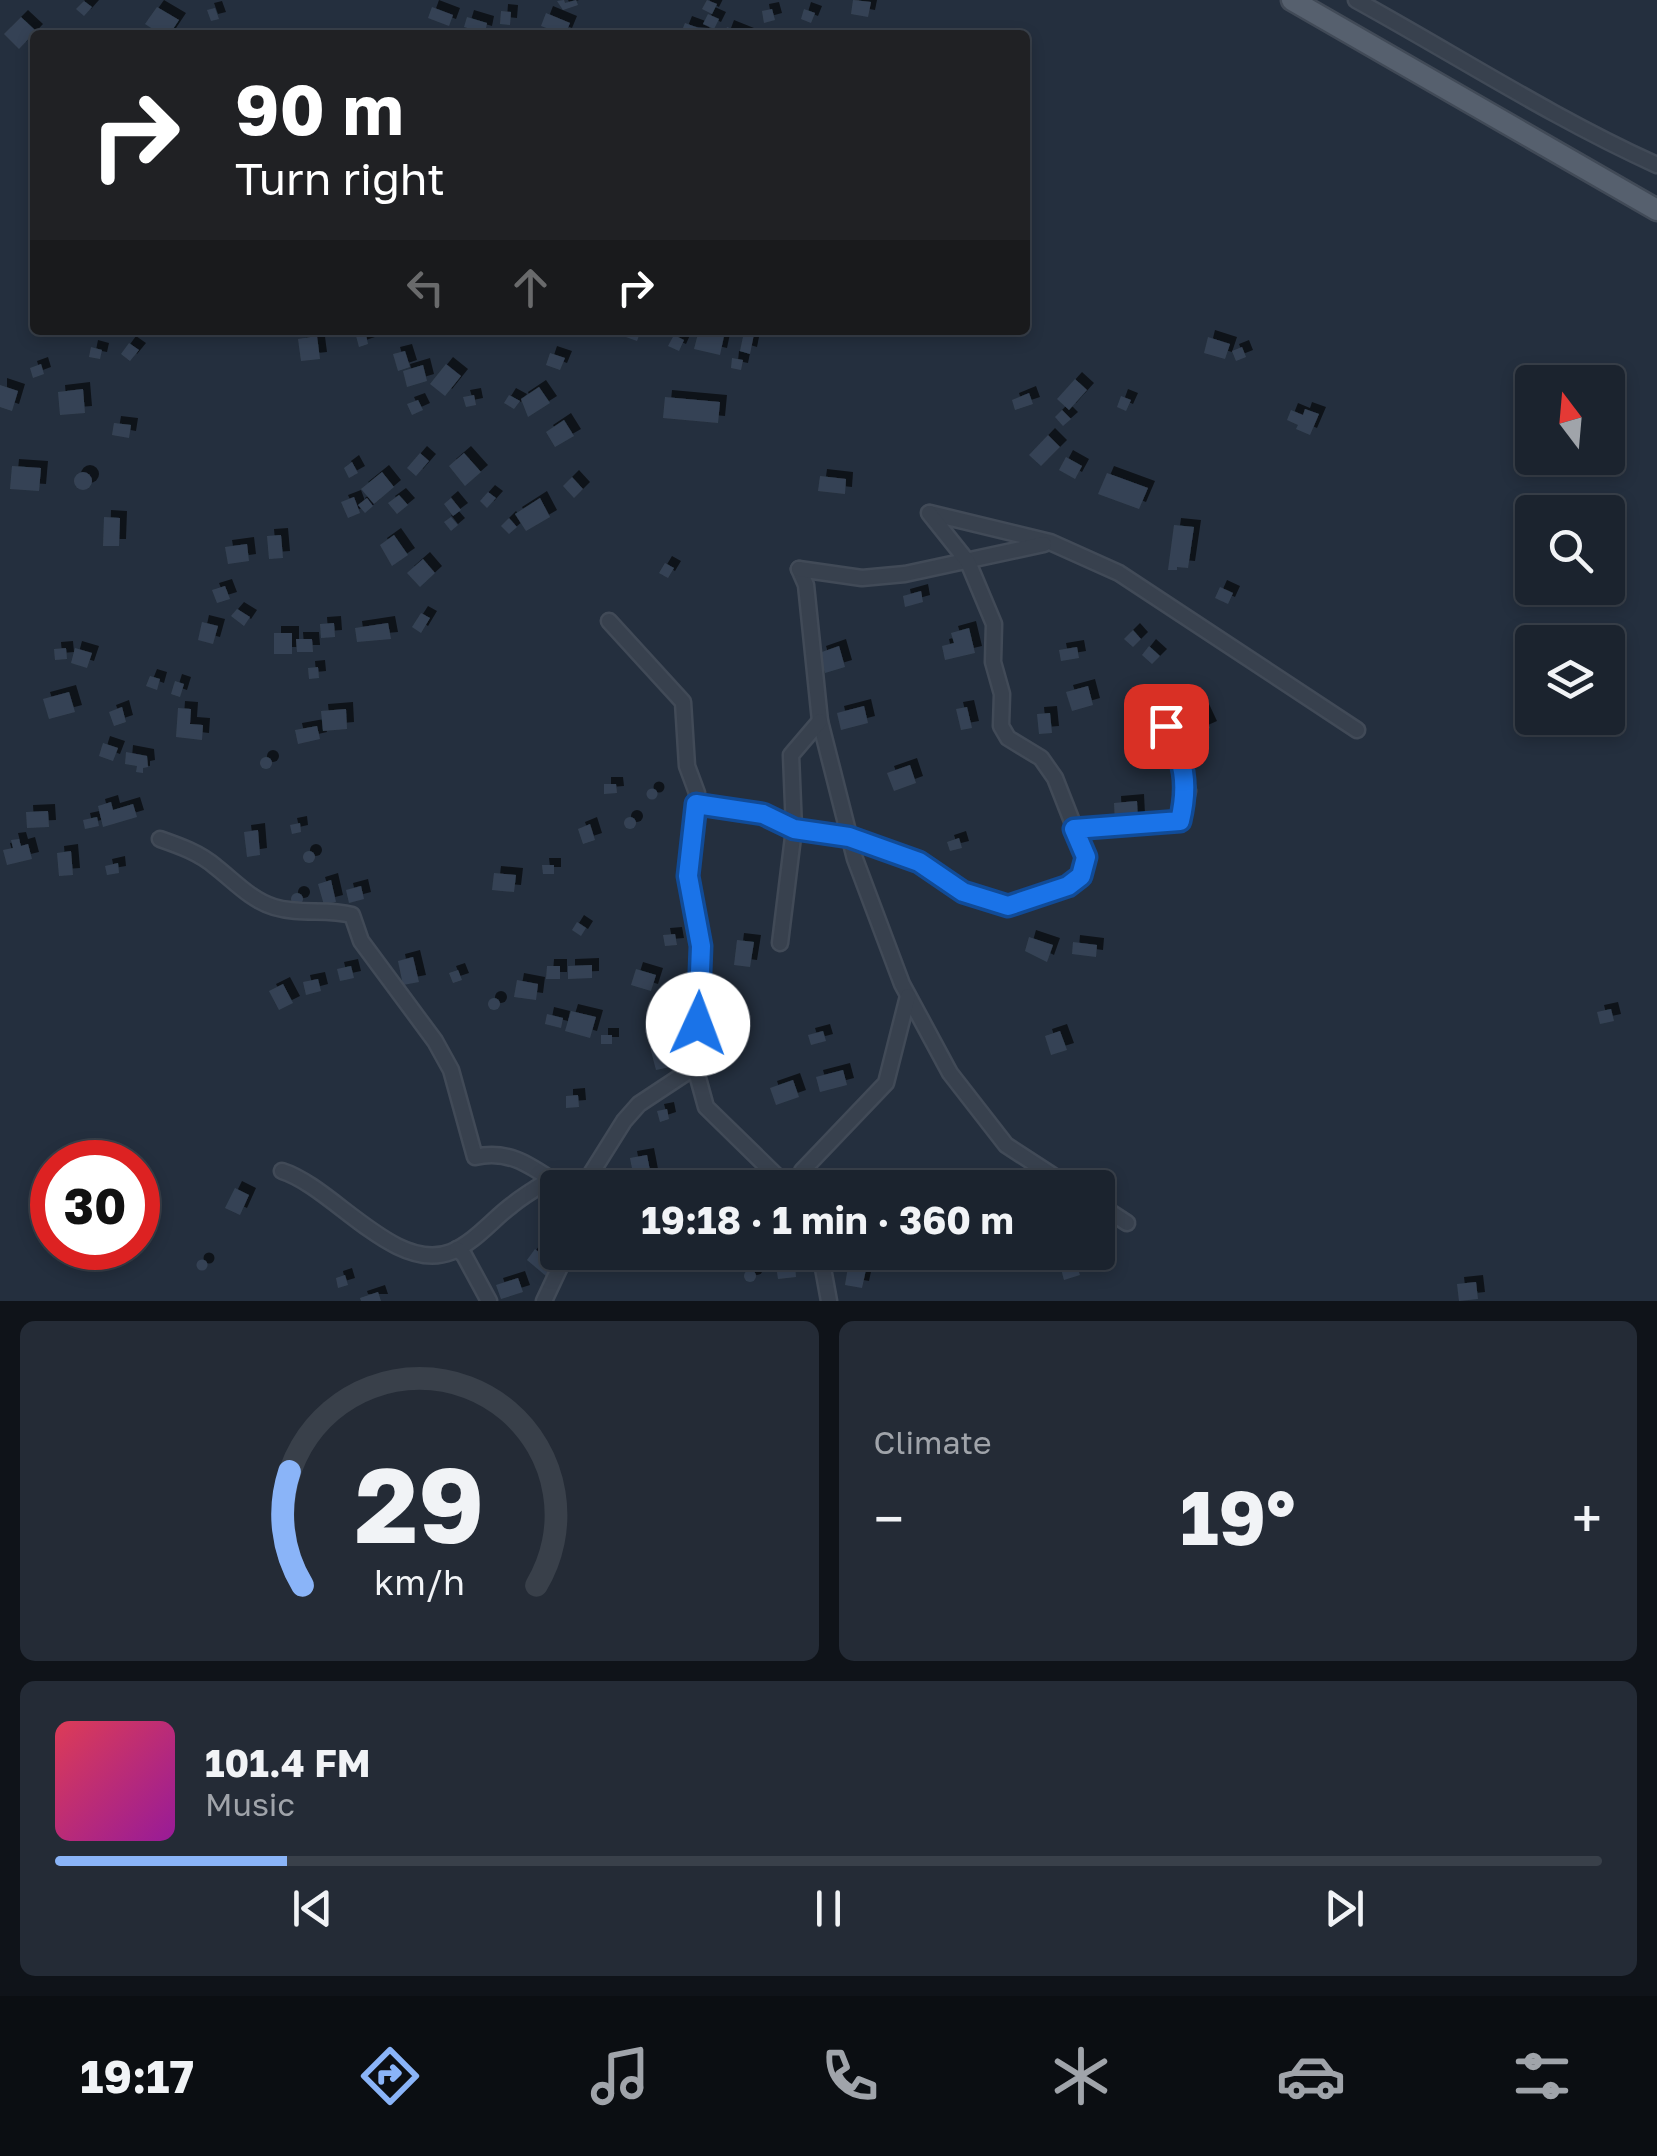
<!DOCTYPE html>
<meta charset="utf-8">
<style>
:root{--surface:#1b232e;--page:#242b36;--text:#f1f3f6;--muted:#a0a4aa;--line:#39404a;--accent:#8ab4f8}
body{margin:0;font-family:"Golos Text",sans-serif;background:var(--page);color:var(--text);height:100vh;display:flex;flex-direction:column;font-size:38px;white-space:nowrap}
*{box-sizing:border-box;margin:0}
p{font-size:32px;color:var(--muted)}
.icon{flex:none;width:55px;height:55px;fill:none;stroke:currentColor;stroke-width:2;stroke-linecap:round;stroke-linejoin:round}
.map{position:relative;height:1301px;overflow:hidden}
.side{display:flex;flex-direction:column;gap:20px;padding:20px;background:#0f1319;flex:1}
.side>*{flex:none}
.top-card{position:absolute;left:30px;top:30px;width:1000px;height:305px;border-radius:10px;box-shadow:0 5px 15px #0003,0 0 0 2px var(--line);background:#202124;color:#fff;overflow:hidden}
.needle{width:65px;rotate:344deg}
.fabs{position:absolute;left:1515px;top:365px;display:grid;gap:20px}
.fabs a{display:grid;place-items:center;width:110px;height:110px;border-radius:10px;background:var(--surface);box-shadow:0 5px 15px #0003,0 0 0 2px var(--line);font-size:50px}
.speed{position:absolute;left:30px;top:1140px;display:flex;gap:20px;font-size:50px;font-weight:700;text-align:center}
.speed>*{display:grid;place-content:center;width:130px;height:130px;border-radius:50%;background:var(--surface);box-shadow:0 5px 15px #0003,0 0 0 2px var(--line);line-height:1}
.speed .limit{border:15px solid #d22;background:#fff;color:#111}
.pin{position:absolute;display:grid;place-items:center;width:85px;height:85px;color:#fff;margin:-42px;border-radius:20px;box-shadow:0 5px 15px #0006}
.me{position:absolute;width:110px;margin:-55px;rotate:2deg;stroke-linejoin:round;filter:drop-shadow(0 0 8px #0008)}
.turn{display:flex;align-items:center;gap:35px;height:210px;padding:0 40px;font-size:45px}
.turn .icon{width:130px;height:130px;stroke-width:2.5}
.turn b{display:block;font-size:70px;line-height:85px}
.lanes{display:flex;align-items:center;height:95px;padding:0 40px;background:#0003;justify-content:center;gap:50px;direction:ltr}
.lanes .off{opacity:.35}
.big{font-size:75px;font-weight:700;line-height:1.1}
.side .tile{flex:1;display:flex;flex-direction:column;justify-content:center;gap:15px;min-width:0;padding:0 35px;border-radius:15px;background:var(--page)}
.side .dial{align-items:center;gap:0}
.dial svg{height:260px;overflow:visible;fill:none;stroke:var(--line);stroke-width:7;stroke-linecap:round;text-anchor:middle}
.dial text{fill:var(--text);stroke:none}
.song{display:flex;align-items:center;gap:30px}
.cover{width:120px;height:120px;border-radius:15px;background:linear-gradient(135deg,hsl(350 70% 55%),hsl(300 70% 35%))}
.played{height:10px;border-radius:5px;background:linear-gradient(90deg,var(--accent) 15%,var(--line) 15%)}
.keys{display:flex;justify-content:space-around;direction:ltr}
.heat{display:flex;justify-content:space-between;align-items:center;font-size:55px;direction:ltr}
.side .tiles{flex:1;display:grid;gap:20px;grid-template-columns:1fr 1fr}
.tile:last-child{grid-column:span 2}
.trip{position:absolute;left:540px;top:1170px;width:575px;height:100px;border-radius:10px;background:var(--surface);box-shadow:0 5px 15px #0003,0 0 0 2px var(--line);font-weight:700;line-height:100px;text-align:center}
.menu{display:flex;height:160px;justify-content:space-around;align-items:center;background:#0b0e12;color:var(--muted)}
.menu .icon{width:70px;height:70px}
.menu .current{color:var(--accent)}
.menu b{font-size:45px;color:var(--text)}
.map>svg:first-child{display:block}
.building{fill:#364354;filter:url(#shadow)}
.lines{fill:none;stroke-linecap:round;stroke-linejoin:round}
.minor-casing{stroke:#414a57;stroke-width:19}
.primary-casing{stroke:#414a57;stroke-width:25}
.minor{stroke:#38414e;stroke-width:14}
.primary{stroke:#56606e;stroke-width:20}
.route-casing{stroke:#114b97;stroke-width:25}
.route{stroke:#1a73e8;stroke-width:18}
</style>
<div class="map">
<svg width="1657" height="1301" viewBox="0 0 1657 1301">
<defs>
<filter id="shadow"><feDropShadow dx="7" dy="-7" stdDeviation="0" flood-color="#0009"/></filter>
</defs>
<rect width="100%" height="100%" fill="#242f3e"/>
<!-- building -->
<g class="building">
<polygon points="564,0 565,3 576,0 578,5 563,10 557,1"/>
<polygon points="707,0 717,4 712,14 702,9"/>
<polygon points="853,0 871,2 868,17 851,14"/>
<polygon points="84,1 92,7 84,16 76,9"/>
<polygon points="157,7 179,20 169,35 162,35 145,24"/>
<polygon points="432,7 453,15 449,26 428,18"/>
<polygon points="215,8 219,19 211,21 207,10"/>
<polygon points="772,9 775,20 764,23 762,11"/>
<polygon points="804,9 815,13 811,23 801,19"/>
<polygon points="501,11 511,12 510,25 500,24"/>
<polygon points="546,13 570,23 565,35 541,26"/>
<polygon points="708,14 719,19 714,29 703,24"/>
<polygon points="21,17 36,31 19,49 4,34"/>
<polygon points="467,17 487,23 485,33 464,27"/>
<polygon points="685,23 704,30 702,35 681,33"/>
<polygon points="727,27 747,35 724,35"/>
<polygon points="365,330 368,344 359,347 355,332"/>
<polygon points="616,330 641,330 637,341 615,333"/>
<polygon points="699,330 724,336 720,355 694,349"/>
<polygon points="744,332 754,334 750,354 740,351"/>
<polygon points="674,335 684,340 679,351 668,346"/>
<polygon points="317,336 320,359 301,361 298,339"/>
<polygon points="1208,337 1230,344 1225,359 1204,353"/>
<polygon points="129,343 139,350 130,361 121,354"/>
<polygon points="91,347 102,350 100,359 89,357"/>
<polygon points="1242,347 1246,357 1236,361 1232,351"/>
<polygon points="405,351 410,367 398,371 393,354"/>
<polygon points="550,353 565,358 560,370 546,365"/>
<polygon points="732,358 743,360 741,370 731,368"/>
<polygon points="41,364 44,374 33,378 30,368"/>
<polygon points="446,364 461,376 445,396 430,384"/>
<polygon points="423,365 427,381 407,387 403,371"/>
<polygon points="1075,379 1087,390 1069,410 1057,399"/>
<polygon points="0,385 18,391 12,411 0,407"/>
<polygon points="539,387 550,403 528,417 521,399"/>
<polygon points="83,389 85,413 60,415 58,392"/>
<polygon points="1029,393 1033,404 1015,410 1012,400"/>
<polygon points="474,395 476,405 466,407 463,397"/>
<polygon points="509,395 520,401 514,409 504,403"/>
<polygon points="1121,396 1131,400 1126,411 1117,407"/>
<polygon points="665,397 720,402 718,423 663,418"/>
<polygon points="418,400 423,410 412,415 407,404"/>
<polygon points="1305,409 1319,414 1310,435 1296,429 1298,425 1287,420 1291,410 1303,415"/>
<polygon points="1062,410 1071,419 1063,426 1055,417"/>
<polygon points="564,420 574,436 555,447 546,432"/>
<polygon points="114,423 131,425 129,438 112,435"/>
<polygon points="1048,435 1060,447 1041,466 1029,455"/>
<polygon points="420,453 429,461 416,476 407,468"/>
<polygon points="464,453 481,472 465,486 449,466"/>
<polygon points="1066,457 1082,466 1075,479 1059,470"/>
<polygon points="352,462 358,473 349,478 344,468"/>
<polygon points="12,466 41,468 39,491 10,489"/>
<circle cx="83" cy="481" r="9"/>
<polygon points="382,472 394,487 374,504 361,489"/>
<polygon points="1107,473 1148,488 1139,509 1098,494"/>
<polygon points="820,476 846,479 845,494 818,491"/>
<polygon points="572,477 583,489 574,498 563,486"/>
<polygon points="488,492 496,498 487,508 480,501"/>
<polygon points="399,495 408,505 397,514 388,503"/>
<polygon points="354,497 360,513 348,518 341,502"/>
<polygon points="367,498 373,506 365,513 358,505"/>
<polygon points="451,498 461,510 453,516 444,504"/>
<polygon points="540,498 550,517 526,531 515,514"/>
<polygon points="104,517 120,518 119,546 103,546"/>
<polygon points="451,517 458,525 451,531 444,522"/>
<polygon points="509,518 517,527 509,534 501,526"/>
<polygon points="1174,525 1194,527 1188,568 1177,567 1177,570 1168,570"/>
<polygon points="281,535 283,558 269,559 267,536"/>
<polygon points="394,535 408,555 392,566 380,545"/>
<polygon points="247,544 249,561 228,564 225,547"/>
<polygon points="423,559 435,573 420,587 407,573"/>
<polygon points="665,563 674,568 668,578 659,573"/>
<polygon points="225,586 230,599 217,603 212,590"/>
<polygon points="1220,587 1233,593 1228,604 1215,598"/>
<polygon points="921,591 923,602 905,607 903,596"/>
<polygon points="237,609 250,617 244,626 231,616"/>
<polygon points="421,613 430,618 421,633 412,627"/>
<polygon points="202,622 218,626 213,644 198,640"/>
<polygon points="334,623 335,637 321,638 320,624"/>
<polygon points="388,623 391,639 357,642 355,628"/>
<polygon points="969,628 975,653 945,660 942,646 954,643 951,633"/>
<polygon points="1133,630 1141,639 1133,647 1124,639"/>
<rect x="274" y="633" width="18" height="21"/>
<polygon points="296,639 312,639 313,652 297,652"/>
<polygon points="839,646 845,667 825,673 819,653"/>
<polygon points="1149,646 1160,656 1152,664 1142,655"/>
<polygon points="1077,647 1079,658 1061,661 1059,650"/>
<polygon points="66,648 67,659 55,660 54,649"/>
<polygon points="75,648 92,653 87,668 71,663"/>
<polygon points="318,667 319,678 309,679 308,668"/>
<polygon points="150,676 160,679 157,690 146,686"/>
<polygon points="175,681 184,684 180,697 171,694"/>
<polygon points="1088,686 1093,705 1072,711 1066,692"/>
<polygon points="69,692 75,712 49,719 43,699"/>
<polygon points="864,706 868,723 841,730 837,713"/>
<polygon points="122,707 126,722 114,726 109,712"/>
<polygon points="967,707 972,728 961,730 956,709"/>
<polygon points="178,708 191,709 190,724 203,725 202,740 176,737"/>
<polygon points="346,709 347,729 323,731 321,711"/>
<polygon points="1202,711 1210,728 1181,741 1173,724"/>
<polygon points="1050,713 1052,733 1039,734 1037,714"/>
<polygon points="317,726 320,739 298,744 295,730"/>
<polygon points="103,743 118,748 113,761 99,756"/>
<polygon points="126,752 147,756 148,767 143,768 143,773 136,772 137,766 125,764"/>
<circle cx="266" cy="763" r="6"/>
<polygon points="910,765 916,783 894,791 887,773"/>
<polygon points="604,784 616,784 617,793 604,794"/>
<circle cx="652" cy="794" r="5.5"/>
<polygon points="1137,801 1138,821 1115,823 1114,803"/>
<polygon points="111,802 113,810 133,804 137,817 103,827 98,806"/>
<polygon points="48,811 49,827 27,828 26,812"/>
<polygon points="97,817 99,826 85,829 83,820"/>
<circle cx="630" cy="823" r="6"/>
<polygon points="300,823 301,832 292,834 290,825"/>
<polygon points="590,824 595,840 583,844 578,829"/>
<polygon points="258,830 260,855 247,857 244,832"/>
<polygon points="959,838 962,848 950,851 947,842"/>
<polygon points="19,839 21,846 28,844 32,859 7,865 3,850 13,848 11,840"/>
<circle cx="309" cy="857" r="6"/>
<polygon points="71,851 73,875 59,876 57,853"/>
<polygon points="118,863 119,873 107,875 105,866"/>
<polygon points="542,865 554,865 554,874 543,874"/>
<polygon points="494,873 516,875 514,892 492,890"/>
<polygon points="331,880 336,902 324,905 318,884"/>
<polygon points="361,886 364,899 349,903 346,890"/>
<circle cx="297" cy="899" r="6"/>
<polygon points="577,922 586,928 581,936 572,930"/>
<polygon points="675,934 677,945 665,946 663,935"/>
<polygon points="1029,937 1053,945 1047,962 1025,951"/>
<polygon points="737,940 754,942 750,967 734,965"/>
<polygon points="1073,942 1097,945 1096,957 1072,954"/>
<polygon points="413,957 419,982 403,985 398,961"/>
<polygon points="592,965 592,978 568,979 568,966"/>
<polygon points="351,966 354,978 340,981 337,969"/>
<polygon points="547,966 560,966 560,979 546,979"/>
<polygon points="636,969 656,975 651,991 631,985"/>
<polygon points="458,970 462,980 453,983 449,973"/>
<polygon points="318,979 321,991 306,995 303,982"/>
<polygon points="517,980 538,984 536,1000 514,997"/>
<polygon points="283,984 293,1003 279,1010 269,991"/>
<circle cx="494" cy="1004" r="6"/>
<polygon points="1611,1009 1614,1021 1600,1024 1597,1012"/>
<polygon points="571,1011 596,1017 590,1038 565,1031"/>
<polygon points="547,1014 563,1018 561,1028 545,1024"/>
<polygon points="728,1029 732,1043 711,1049 707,1034"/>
<polygon points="823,1031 826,1041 811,1045 808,1035"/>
<polygon points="1060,1031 1067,1050 1051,1055 1045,1036"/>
<rect x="601" y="1035" width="11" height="9"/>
<polygon points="664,1044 670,1067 656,1070 650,1047"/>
<polygon points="843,1070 847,1085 820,1092 816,1077"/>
<polygon points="793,1080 799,1097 776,1105 770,1088"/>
<polygon points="578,1095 579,1107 566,1108 566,1096"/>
<polygon points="667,1109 669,1119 660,1122 657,1111"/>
<polygon points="647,1155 652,1181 635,1184 630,1158"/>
<polygon points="235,1188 249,1195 240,1215 225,1208"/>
<polygon points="535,1249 555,1265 546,1276 527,1260"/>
<polygon points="578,1252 606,1252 602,1262"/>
<polygon points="794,1255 796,1277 778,1279 775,1258"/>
<circle cx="202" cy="1265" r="5.5"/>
<polygon points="849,1261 867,1265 862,1288 845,1285"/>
<polygon points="1076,1264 1080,1275 1064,1280 1061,1269"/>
<circle cx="750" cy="1276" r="6"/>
<polygon points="345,1275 348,1285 338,1288 336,1278"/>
<polygon points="518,1278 523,1292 501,1299 496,1285"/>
<polygon points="1476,1282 1478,1299 1459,1301 1457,1284"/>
<polygon points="378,1292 381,1301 361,1301 360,1298"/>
</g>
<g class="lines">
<defs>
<g id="minor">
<path d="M1356,0C1456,55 1553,118 1657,165"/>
<polyline points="930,513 1050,542 1119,573 1357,730"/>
<polyline points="799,569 806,585 820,721 855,859 902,984 950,1073 1006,1145 1072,1188"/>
<polyline points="799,569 862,578 905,574 1044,544"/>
<polyline points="609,621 683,702 687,766 697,793 689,876 701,946 695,1067 706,1107 789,1188"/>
<polyline points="820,721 791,755 794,829 849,837 919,861 963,892 1008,907 1068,886 1081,877 1086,857 1055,778 1041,758 1008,738 1001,726 1002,694 993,662 994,624 968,562 929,513"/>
<polyline points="696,804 763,814 794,829 780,943"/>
<polyline points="1074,829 1180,821 1188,791 1179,752 1153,700"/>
<path d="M160,839C180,846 200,853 216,867C234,881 251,900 274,907C300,915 327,908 352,915L361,941L435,1041L451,1070L475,1157C511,1148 535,1169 564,1188"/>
<path d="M282,1171C333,1187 395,1274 451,1252C474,1243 493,1219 512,1205C524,1195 538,1187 551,1179"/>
<polyline points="582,1188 624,1121 639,1104 695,1067"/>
<polyline points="801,1188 802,1171 886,1083 908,996"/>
<polyline points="1098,1204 1127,1223"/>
<polyline points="457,1249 464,1255 489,1301"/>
<polyline points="820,1252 829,1301"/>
<polyline points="544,1301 567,1252"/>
</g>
<polyline id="primary" points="1292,0 1657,210"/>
</defs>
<!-- minor casing -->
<use href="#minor" class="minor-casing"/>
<!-- primary casing -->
<use href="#primary" class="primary-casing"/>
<!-- minor -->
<use href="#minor" class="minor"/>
<!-- primary -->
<use href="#primary" class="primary"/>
</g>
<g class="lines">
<defs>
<path id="route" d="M698,1024L701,946L688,876L696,804L763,814L794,829L849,837L919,862L963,892L1008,906L1068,886L1081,876L1086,857L1074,829L1180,821C1189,783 1184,761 1166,726"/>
</defs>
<!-- route casing -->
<use href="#route" class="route-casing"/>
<!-- route -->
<use href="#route" class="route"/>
</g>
</svg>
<div class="fabs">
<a><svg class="needle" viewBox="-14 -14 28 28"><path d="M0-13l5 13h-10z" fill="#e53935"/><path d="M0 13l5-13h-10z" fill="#a0a4aa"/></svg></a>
<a><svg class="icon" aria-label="search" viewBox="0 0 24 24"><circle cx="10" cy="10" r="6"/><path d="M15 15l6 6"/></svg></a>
<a><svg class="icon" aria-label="layers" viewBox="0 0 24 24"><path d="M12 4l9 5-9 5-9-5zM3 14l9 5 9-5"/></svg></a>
</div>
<div class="speed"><div class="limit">30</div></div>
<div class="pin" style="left:1166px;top:726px;background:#d93025"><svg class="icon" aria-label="arrive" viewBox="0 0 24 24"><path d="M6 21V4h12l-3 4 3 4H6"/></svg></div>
<svg class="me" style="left:698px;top:1024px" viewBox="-20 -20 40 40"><circle r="19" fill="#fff"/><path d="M0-13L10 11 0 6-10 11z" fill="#1a73e8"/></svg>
<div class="trip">19:18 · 1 min · 360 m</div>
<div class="top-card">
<div class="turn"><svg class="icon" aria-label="right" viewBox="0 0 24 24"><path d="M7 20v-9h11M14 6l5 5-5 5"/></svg><div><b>90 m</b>Turn right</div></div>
<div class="lanes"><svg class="icon off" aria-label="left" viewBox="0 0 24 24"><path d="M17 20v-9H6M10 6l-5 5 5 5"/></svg><svg class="icon off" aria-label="ahead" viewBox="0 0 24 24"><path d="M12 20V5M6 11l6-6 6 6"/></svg><svg class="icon" aria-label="right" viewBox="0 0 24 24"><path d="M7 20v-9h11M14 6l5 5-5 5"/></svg></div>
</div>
</div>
<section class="side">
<div class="tiles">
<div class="tile dial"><svg viewBox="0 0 100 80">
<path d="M14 69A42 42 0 1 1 86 69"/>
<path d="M14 69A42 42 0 0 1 10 34" stroke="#8ab4f8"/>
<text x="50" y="56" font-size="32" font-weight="700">29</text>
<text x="50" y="72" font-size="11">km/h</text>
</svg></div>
<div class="tile"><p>Climate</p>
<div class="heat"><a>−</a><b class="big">19°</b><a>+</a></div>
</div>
<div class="tile">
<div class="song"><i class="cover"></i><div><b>101.4 FM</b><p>Music</p></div></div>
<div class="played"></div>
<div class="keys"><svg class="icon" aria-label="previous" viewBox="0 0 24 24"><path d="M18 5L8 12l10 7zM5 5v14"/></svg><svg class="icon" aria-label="pause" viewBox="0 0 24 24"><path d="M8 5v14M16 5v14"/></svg><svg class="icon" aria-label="next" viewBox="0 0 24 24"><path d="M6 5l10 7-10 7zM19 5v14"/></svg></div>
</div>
</div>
</section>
<nav class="menu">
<b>19:17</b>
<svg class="icon current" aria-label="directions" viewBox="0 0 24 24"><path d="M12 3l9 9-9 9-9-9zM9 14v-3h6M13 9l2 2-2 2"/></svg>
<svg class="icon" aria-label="music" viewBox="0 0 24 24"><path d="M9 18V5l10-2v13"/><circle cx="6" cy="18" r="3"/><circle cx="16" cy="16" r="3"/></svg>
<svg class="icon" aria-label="phone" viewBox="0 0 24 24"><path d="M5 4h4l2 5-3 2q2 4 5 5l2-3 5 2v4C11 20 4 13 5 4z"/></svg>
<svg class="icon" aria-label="climate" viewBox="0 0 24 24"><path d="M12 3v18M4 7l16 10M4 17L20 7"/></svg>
<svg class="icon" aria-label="car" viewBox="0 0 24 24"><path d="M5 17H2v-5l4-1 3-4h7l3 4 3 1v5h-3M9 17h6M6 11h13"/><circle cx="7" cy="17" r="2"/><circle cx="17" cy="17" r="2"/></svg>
<svg class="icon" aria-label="filters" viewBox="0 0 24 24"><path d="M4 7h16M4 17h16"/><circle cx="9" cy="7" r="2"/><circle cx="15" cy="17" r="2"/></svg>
</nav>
